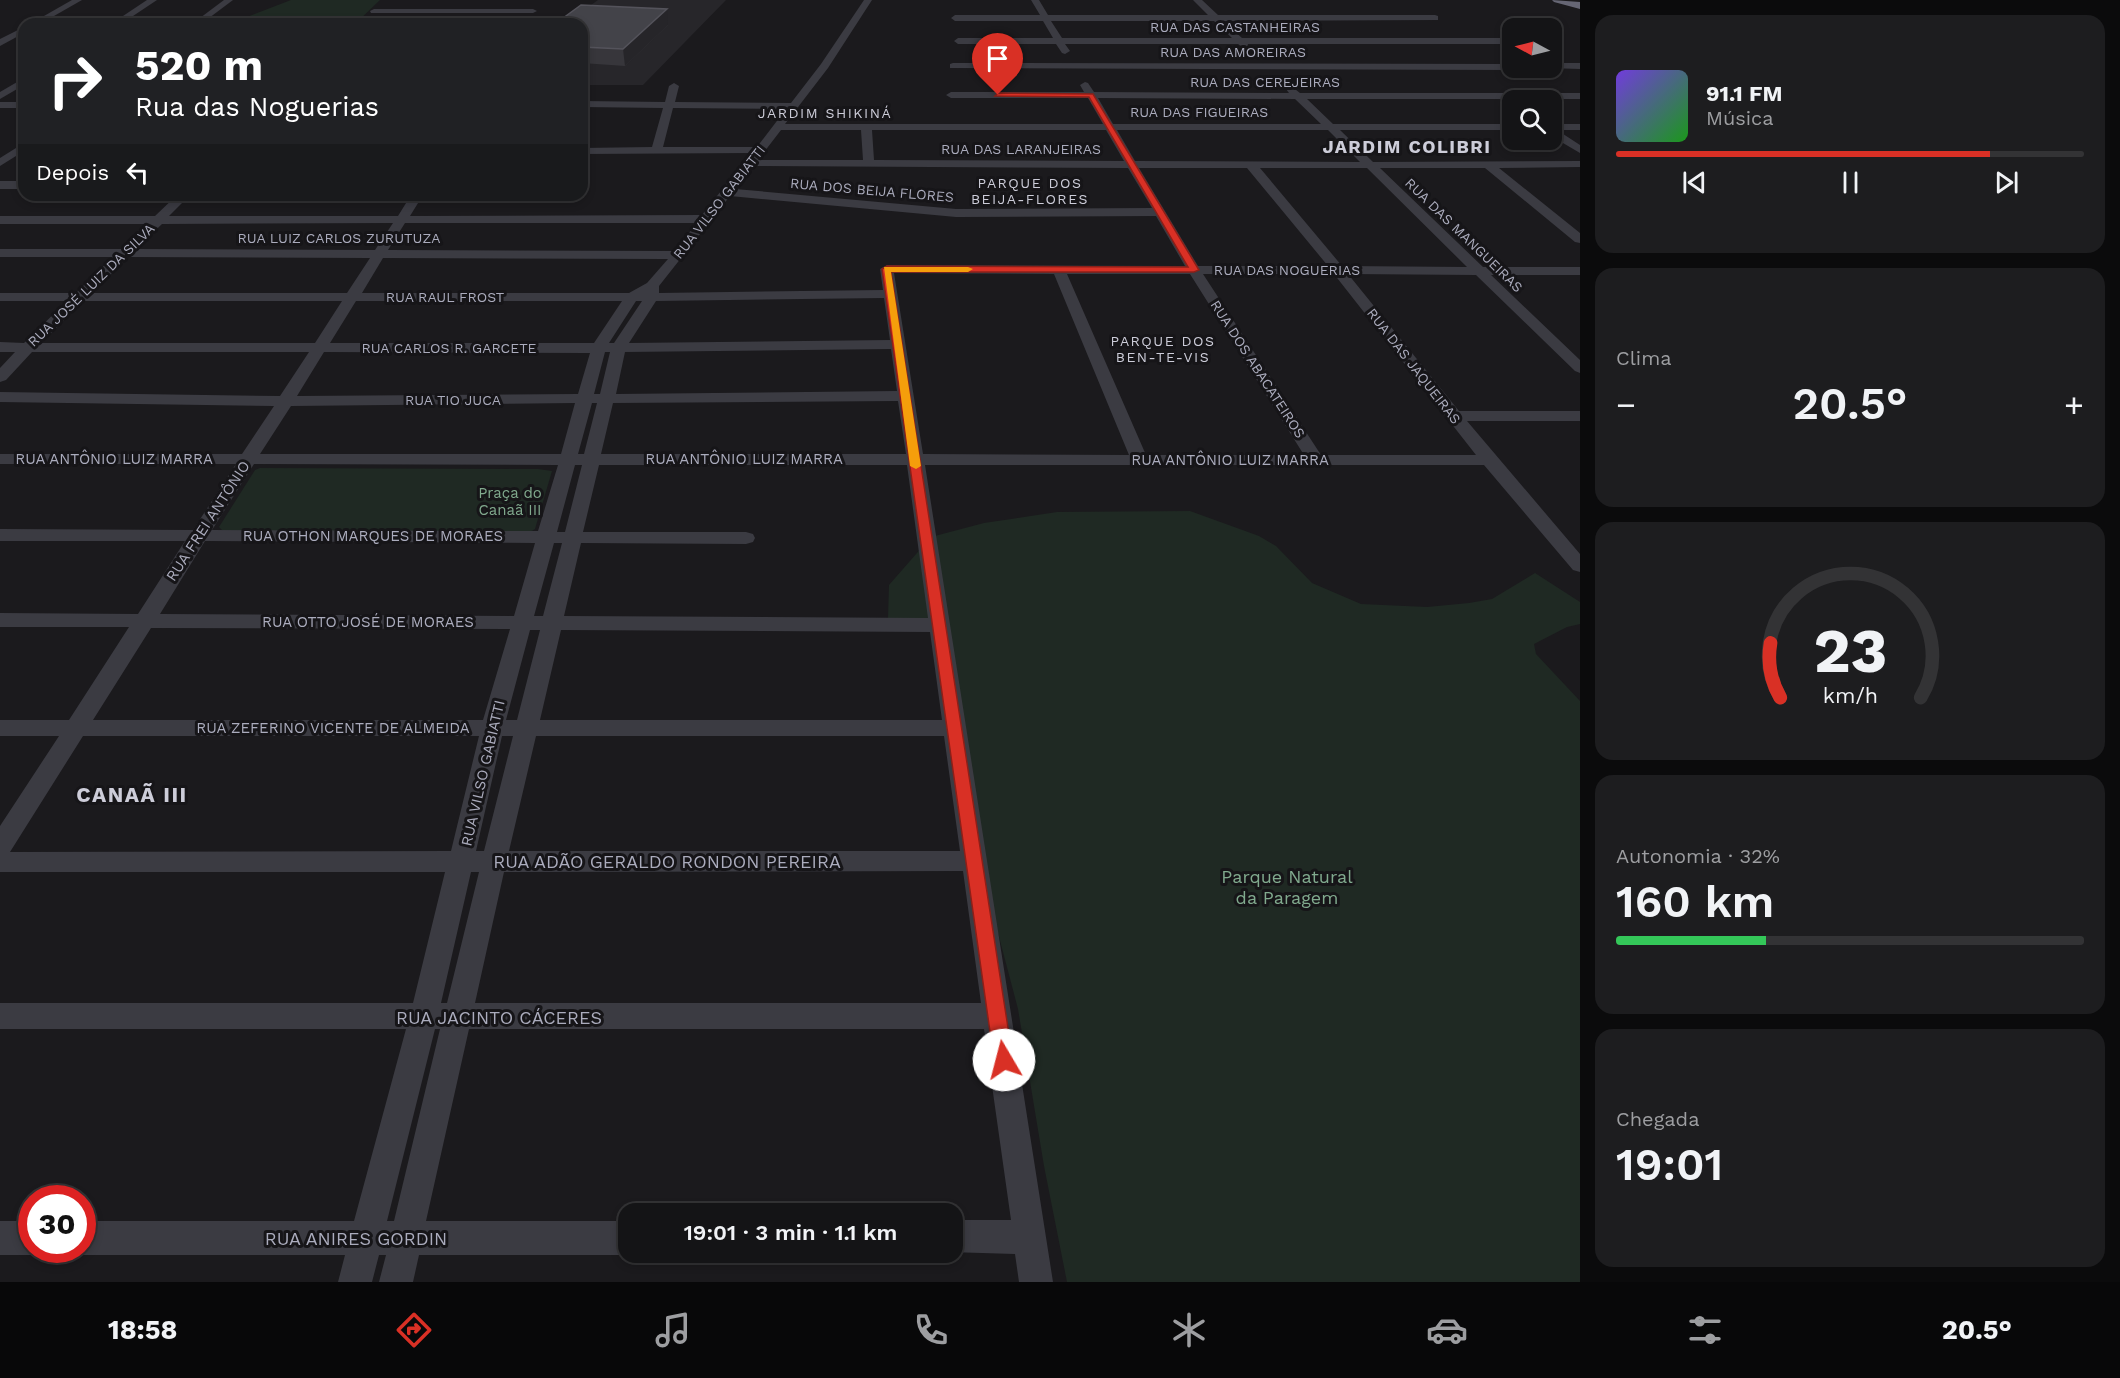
<!DOCTYPE html>
<html lang="pt">
<meta charset="utf-8">
<style>
:root{--surface:#141416;--page:#1d1d1f;--text:#f1f3f6;--muted:#9d9ea1;--line:#333335;--accent:#d93025}
body{margin:0;font-family:"Work Sans",sans-serif;background:var(--page);color:var(--text);height:100vh;display:flex;flex-direction:column;font-size:22px;white-space:nowrap}
*{box-sizing:border-box;margin:0}
p{font-size:20px;color:var(--muted)}
.icon{flex:none;width:33px;height:33px;fill:none;stroke:currentColor;stroke-width:2;stroke-linecap:round;stroke-linejoin:round}
.map{position:relative;flex:1;overflow:hidden}
.drawer{display:flex;flex-direction:column;gap:15px;padding:15px;background:#0b0b0c;width:540px}
.drawer>*{flex:none}
.guide{position:absolute;left:18px;top:18px;width:570px;height:183px;border-radius:18px;box-shadow:0 3px 9px #0003,0 0 0 2px var(--line);background:#202124;color:#fff;overflow:hidden}
.needle{width:39px;rotate:277deg}
.buttons{position:absolute;left:1502px;top:18px;display:grid;gap:12px}
.buttons a{display:grid;place-items:center;width:60px;height:60px;border-radius:12px;background:var(--surface);box-shadow:0 3px 9px #0003,0 0 0 2px var(--line);font-size:30px}
.speed{position:absolute;left:18px;top:1185px;display:flex;gap:12px;font-size:30px;font-weight:700;text-align:center}
.speed>*{display:grid;place-content:center;width:78px;height:78px;border-radius:50%;background:var(--surface);box-shadow:0 3px 9px #0003,0 0 0 2px var(--line);line-height:1}
.speed .limit{border:9px solid #d22;background:#fff;color:#111}
.pin{position:absolute;display:grid;place-items:center;width:51px;height:51px;color:#fff;margin:-62px -26px;border-radius:50% 50% 50% 0;rotate:-45deg;box-shadow:0 0 6px #0007}
.pin .icon{rotate:45deg}
.me{position:absolute;width:66px;margin:-33px;rotate:352deg;stroke-linejoin:round;filter:drop-shadow(0 0 4px #0008)}
.turn{display:flex;align-items:center;gap:21px;height:126px;padding:0 18px;font-size:27px}
.turn .icon{width:78px;height:78px;stroke-width:2.5}
.turn b{display:block;font-size:42px;line-height:51px}
.then{display:flex;align-items:center;height:57px;padding:0 18px;background:#0003;gap:12px;font-size:22px}
.big{font-size:45px;font-weight:600;line-height:1.1}
.drawer .widget{flex:1;display:flex;flex-direction:column;justify-content:center;gap:9px;min-width:0;padding:0 21px;border-radius:18px;background:var(--page)}
.drawer .dial{align-items:center;gap:0}
.dial svg{height:156px;overflow:visible;fill:none;stroke:var(--line);stroke-width:7;stroke-linecap:round;text-anchor:middle}
.dial text{fill:var(--text);stroke:none}
.song{display:flex;align-items:center;gap:18px}
.cover{width:72px;height:72px;border-radius:9px;background:linear-gradient(135deg,hsl(260 70% 55%),hsl(120 70% 35%))}
.played{height:6px;border-radius:3px;background:linear-gradient(90deg,var(--accent) 80%,var(--line) 80%)}
.keys{display:flex;justify-content:space-around;direction:ltr}
.heat{display:flex;justify-content:space-between;align-items:center;font-size:33px;direction:ltr}
.charge{height:9px;border-radius:4px;background:linear-gradient(90deg,#34c759 32%,var(--line) 0)}
.trip{position:absolute;left:618px;top:1203px;width:345px;height:60px;border-radius:18px;background:var(--surface);box-shadow:0 3px 9px #0003,0 0 0 2px var(--line);font-weight:600;line-height:60px;text-align:center}
.tabs{display:flex;height:96px;justify-content:space-around;align-items:center;background:#080809;color:var(--muted)}
.tabs .icon{width:42px;height:42px}
.tabs .selected{color:var(--accent)}
.tabs b{font-size:27px;color:var(--text)}
main{display:flex;flex:1;min-height:0}
.map>svg:first-child{display:block}
.built{fill:#27262a}
.green{fill:#1f2923}
.lines{fill:none;stroke-linecap:round;stroke-linejoin:round}
.minor{fill:#3b3b42;fill-rule:evenodd}
.highway{fill:#666674;fill-rule:evenodd}
.wall{fill:#37363b}
.shaded-wall{fill:#262529}
.building{fill:#434349;stroke:#54535b;stroke-width:1.5}
.route{fill:#d93025;stroke:#8d1f18;stroke-width:1.5}
.slow{fill:#f59e0b}
.labels{text-anchor:middle;dominant-baseline:central;stroke-width:6;stroke-linejoin:round;paint-order:stroke}
.far-street-label{font-size:14px;fill:#abacbd;stroke:#161518}
.far-neighbourhood-label{font-size:14px;letter-spacing:1.5px;fill:#cdcdd9;stroke:#161518}
.street-label{font-size:15px;fill:#abacbd;stroke:#161518}
.park-label{font-size:15px;fill:#81aa8e;stroke:#161518}
.far-district-label{font-size:18px;font-weight:bold;letter-spacing:1.5px;fill:#cdcdd9;stroke:#161518}
.near-street-label{font-size:18px;fill:#abacbd;stroke:#161518}
.near-park-label{font-size:18px;fill:#81aa8e;stroke:#161518}
.district-label{font-size:21px;font-weight:bold;letter-spacing:1.5px;fill:#cdcdd9;stroke:#161518}
</style>
<main>
<div class="map">
<svg width="1580" height="1282" viewBox="0 0 1580 1282">
<rect width="100%" height="100%" fill="#1b1a1d"/>
<!-- built -->
<polygon class="built" points="598,0 726,0 643,85 582,85 582,24 565,24"/>
<!-- green -->
<g class="green">
<polygon points="291,0 380,0 355,24 229,24"/>
<polygon points="260,468 538,469 552,471 535,529 530,532 223,531 219,527 255,470"/>
<polygon points="1190,511 1259,536 1276,546 1312,583 1361,604 1427,607 1469,603 1492,599 1535,573 1580,602 1580,624 1567,627 1534,644 1536,654 1580,701 1580,1282 1067,1282 1044,1166 1018,1009 977,853 940,619 888,618 889,585 931,537 984,523 1057,512"/>
</g>
<g class="lines">
<!-- minor -->
<g class="minor">
<polygon points="72,0 82,0 40,24 30,24"/>
<polygon points="147,0 157,0 121,24 111,24"/>
<polygon points="224,0 233,0 201,24 192,24"/>
<path d="M864,0H872L828,68L785,124H1103L1088,98H951L946,95L951,92H1084L1080,85L1085,82L1088,83L1094,92L1289,93L1286,89L1291,86L1300,93H1580V99H1307L1333,124H1512V130H1340L1373,162L1580,161V167L1499,168L1580,233V243L1575,242L1485,168H1380L1483,267H1580V275H1491L1580,360V373L1575,371L1476,275L1348,274L1459,411H1580V421H1467L1580,554V572L1573,570L1484,465H925L1053,1282H1019L1015,1254L949,1252H952V1220H1011L984,1029H469L426,1221H628V1252H633L628,1255H419L413,1282H379L386,1255H379L372,1282H338L345,1255H82L70,1250H82V1221H354L406,1029H0V1003H413L445,872H0V826L59,736H0V720H69L129,627H0V613L138,614L185,541H0V529L193,530L236,464H0V454H242L274,406L0,402V392L280,396L309,352H32L6,380L0,382V368L15,352H0V342L24,343L67,301H0V293H76L113,257H0V249H121L148,224H0V216H155L177,195H190L169,216H398L411,195H423L410,216L702,215L751,153L582,154V148L652,147L663,108L582,107V101L665,102L669,86L674,83L679,86L675,102L791,103L821,64ZM1098,98L1295,99L1321,124H1113ZM673,108L786,109L757,147H663ZM781,130H861L863,160H758ZM872,130H1106L1124,161L874,160ZM1117,130H1328L1360,162L1135,161ZM753,166L1128,168L1152,208L956,209L735,189ZM1139,168H1247L1328,266H1198ZM1260,168H1367L1467,267L1342,266ZM730,196L956,217L1156,216L1185,266L887,265L880,269L883,290L659,293V286ZM393,223L375,250L136,249L162,224ZM405,223H697L674,251L388,250ZM128,257L370,258L347,293H92ZM383,258L668,259L647,283L629,293H362ZM894,273L1054,274L1129,455L923,454ZM1067,274H1190L1304,455H1146ZM1203,274H1334L1476,455H1321ZM884,298L890,340L629,343L656,301ZM83,301H342L315,343H41ZM356,301H622L594,343H330ZM636,301H642L614,343H609ZM891,349L897,391L616,394L625,352ZM324,352L590,353L578,394L297,396ZM605,352H610L600,394H594ZM898,401L906,454H601L613,403ZM575,403L561,454H260L291,406ZM592,403H597L584,454H578ZM254,464L558,465L538,531L212,530ZM575,465H582L565,532H557ZM599,465H907L928,618L564,616L581,543L746,544L753,542L755,538L753,534L746,532H583ZM205,541L535,543L514,616L160,614ZM554,543H562L543,616H534ZM151,628L510,629L483,720H93ZM530,630H540L517,720H506ZM561,630L930,632L942,720H540ZM83,736H479L451,851L10,852ZM502,736H513L484,851H476ZM536,736H944L960,851H509ZM963,871L981,1003H475L504,872ZM471,872H479L447,1003H441ZM435,1029H440L394,1221H387Z"/>
<path d="M1031,0H1039L1048,15H1208L1193,0H1202L1218,15H1435L1438,16V20L1223,21L1242,38H1512V44H1248L1247,47L1244,48L1238,44H1065L1070,51L1065,54L1062,53L1056,44H958L954,41L958,38H1053L1043,21H955L951,18L955,15H1040ZM1051,21H1214L1232,38H1062Z"/>
<polygon points="374,9 533,9 537,11 533,13 371,13 370,11"/>
<polygon points="24,27 24,33 0,46 0,39"/>
<polygon points="953,63 1512,64 1512,68 1516,68 1512,70 950,68 950,64"/>
<polygon points="1551,63 1580,63 1580,69 1548,68 1551,68"/>
<polygon points="24,78 24,85 0,99 0,92"/>
<rect x="0" y="102" width="24" height="6"/>
<polygon points="1551,124 1580,124 1580,130 1557,130 1580,145 1580,153 1551,136"/>
<polygon points="24,143 24,151 0,166 0,158"/>
<rect x="0" y="181" width="24" height="8"/>
<polygon points="0,1221 32,1221 32,1250 44,1250 32,1255 0,1255"/>
</g>
<!-- highway -->
<polygon class="highway" points="1552,0 1580,2 1580,9 1554,2"/>
</g>
<!-- wall -->
<polygon class="wall" points="582,24 668,25 625,66 582,63"/>
<!-- shaded-wall -->
<polygon class="shaded-wall" points="667,9 668,25 625,66 623,49"/>
<!-- building -->
<polygon class="building" points="581,5 667,9 623,49 582,47 582,24 555,24"/>
<!-- route -->
<polygon class="route" points="998,93 1093,94 1199,270 1194,272 891,272 1013,1060 1010,1067 1004,1069 997,1067 994,1060 882,269 887,266 1188,267 1089,97 995,96"/>
<!-- slow -->
<polygon class="slow" points="884,267 968,267 973,269 968,272 891,272 921,466 916,469 910,466"/>
<g class="labels">
<!-- far-street labels -->
<g class="far-street-label">
<text x="1235" y="27">RUA DAS CASTANHEIRAS</text>
<text x="1233" y="52">RUA DAS AMOREIRAS</text>
<text x="1265" y="82">RUA DAS CEREJEIRAS</text>
<text x="1199" y="112">RUA DAS FIGUEIRAS</text>
<text x="1021" y="149">RUA DAS LARANJEIRAS</text>
<text transform="translate(872 190) rotate(5)">RUA DOS BEIJA FLORES</text>
<text transform="translate(719 202) rotate(-52)">RUA VILSO GABIATTI</text>
<text transform="translate(1464 235) rotate(44)">RUA DAS MANGUEIRAS</text>
<text x="339" y="238">RUA LUIZ CARLOS ZURUTUZA</text>
<text x="1287" y="270">RUA DAS NOGUERIAS</text>
<text transform="translate(91 285) rotate(-44)">RUA JOSÉ LUIZ DA SILVA</text>
<text x="445" y="297">RUA RAUL FROST</text>
<text x="449" y="348">RUA CARLOS R. GARCETE</text>
<text transform="translate(1414 366) rotate(52)">RUA DAS JAQUEIRAS</text>
<text transform="translate(1258 369) rotate(57)">RUA DOS ABACATEIROS</text>
<text x="453" y="400">RUA TIO JUCA</text>
</g>
<!-- far-neighbourhood labels -->
<g class="far-neighbourhood-label">
<text x="825" y="113">JARDIM SHIKINÁ</text>
<text x="1030" y="183">PARQUE DOS<tspan x="1030" dy="16">BEIJA-FLORES</tspan></text>
<text x="1163" y="341">PARQUE DOS<tspan x="1163" dy="16">BEN-TE-VIS</tspan></text>
</g>
<!-- street labels -->
<g class="street-label">
<text x="114" y="459">RUA ANTÔNIO LUIZ MARRA</text>
<text x="744" y="459">RUA ANTÔNIO LUIZ MARRA</text>
<text x="1230" y="460">RUA ANTÔNIO LUIZ MARRA</text>
<text transform="translate(208 521) rotate(-57)">RUA FREI ANTÔNIO</text>
<text x="373" y="536">RUA OTHON MARQUES DE MORAES</text>
<text x="368" y="622">RUA OTTO JOSÉ DE MORAES</text>
<text x="333" y="728">RUA ZEFERINO VICENTE DE ALMEIDA</text>
<text transform="translate(483 773) rotate(-77)">RUA VILSO GABIATTI</text>
</g>
<!-- park labels -->
<g class="park-label">
<text x="510" y="493">Praça do<tspan x="510" dy="17">Canaã III</tspan></text>
</g>
<!-- far-district labels -->
<g class="far-district-label">
<text x="1407" y="146">JARDIM COLIBRI</text>
</g>
<!-- near-street labels -->
<g class="near-street-label">
<text x="667" y="861">RUA ADÃO GERALDO RONDON PEREIRA</text>
<text x="499" y="1017">RUA JACINTO CÁCERES</text>
<text x="356" y="1238">RUA ANIRES GORDIN</text>
</g>
<!-- near-park labels -->
<g class="near-park-label">
<text x="1287" y="876">Parque Natural<tspan x="1287" dy="21">da Paragem</tspan></text>
</g>
<!-- district labels -->
<g class="district-label">
<text x="132" y="794">CANAÃ III</text>
</g>
</g>
</svg>
<div class="buttons">
<a><svg class="needle" viewBox="-14 -14 28 28"><path d="M0-13l5 13h-10z" fill="#e53935"/><path d="M0 13l5-13h-10z" fill="#9d9ea1"/></svg></a>
<a><svg class="icon" aria-label="search" viewBox="0 0 24 24"><circle cx="10" cy="10" r="6"/><path d="M15 15l6 6"/></svg></a>
</div>
<div class="speed"><div class="limit">30</div></div>
<div class="pin" style="left:998px;top:95px;background:#d93025"><svg class="icon" aria-label="arrive" viewBox="0 0 24 24"><path d="M6 21V4h12l-3 4 3 4H6"/></svg></div>
<svg class="me" style="left:1004px;top:1060px" viewBox="-20 -20 40 40"><circle r="19" fill="#fff"/><path d="M0-13L10 11 0 6-10 11z" fill="#d93025"/></svg>
<div class="trip">19:01 · 3 min · 1.1 km</div>
<div class="guide">
<div class="turn"><svg class="icon" aria-label="right" viewBox="0 0 24 24"><path d="M7 20v-9h11M14 6l5 5-5 5"/></svg><div><b>520 m</b>Rua das Noguerias</div></div>
<div class="then">Depois<svg class="icon" aria-label="left" viewBox="0 0 24 24"><path d="M17 20v-9H6M10 6l-5 5 5 5"/></svg></div>
</div>
</div>
<section class="drawer">
<div class="widget">
<div class="song"><i class="cover"></i><div><b>91.1 FM</b><p>Música</p></div></div>
<div class="played"></div>
<div class="keys"><svg class="icon" aria-label="previous" viewBox="0 0 24 24"><path d="M18 5L8 12l10 7zM5 5v14"/></svg><svg class="icon" aria-label="pause" viewBox="0 0 24 24"><path d="M8 5v14M16 5v14"/></svg><svg class="icon" aria-label="next" viewBox="0 0 24 24"><path d="M6 5l10 7-10 7zM19 5v14"/></svg></div>
</div>
<div class="widget"><p>Clima</p>
<div class="heat"><a>−</a><b class="big">20.5°</b><a>+</a></div>
</div>
<div class="widget dial"><svg viewBox="0 0 100 80">
<path d="M14 69A42 42 0 1 1 86 69"/>
<path d="M14 69A42 42 0 0 1 9 41" stroke="#d93025"/>
<text x="50" y="56" font-size="32" font-weight="700">23</text>
<text x="50" y="72" font-size="11">km/h</text>
</svg></div>
<div class="widget"><p>Autonomia · 32%</p><b class="big">160 km</b><div class="charge"></div></div>
<div class="widget"><p>Chegada</p><b class="big">19:01</b></div>
</section>
</main>
<nav class="tabs">
<b>18:58</b>
<svg class="icon selected" aria-label="directions" viewBox="0 0 24 24"><path d="M12 3l9 9-9 9-9-9zM9 14v-3h6M13 9l2 2-2 2"/></svg>
<svg class="icon" aria-label="music" viewBox="0 0 24 24"><path d="M9 18V5l10-2v13"/><circle cx="6" cy="18" r="3"/><circle cx="16" cy="16" r="3"/></svg>
<svg class="icon" aria-label="phone" viewBox="0 0 24 24"><path d="M5 4h4l2 5-3 2q2 4 5 5l2-3 5 2v4C11 20 4 13 5 4z"/></svg>
<svg class="icon" aria-label="climate" viewBox="0 0 24 24"><path d="M12 3v18M4 7l16 10M4 17L20 7"/></svg>
<svg class="icon" aria-label="car" viewBox="0 0 24 24"><path d="M5 17H2v-5l4-1 3-4h7l3 4 3 1v5h-3M9 17h6M6 11h13"/><circle cx="7" cy="17" r="2"/><circle cx="17" cy="17" r="2"/></svg>
<svg class="icon" aria-label="filters" viewBox="0 0 24 24"><path d="M4 7h16M4 17h16"/><circle cx="9" cy="7" r="2"/><circle cx="15" cy="17" r="2"/></svg>
<b>20.5°</b>
</nav>
